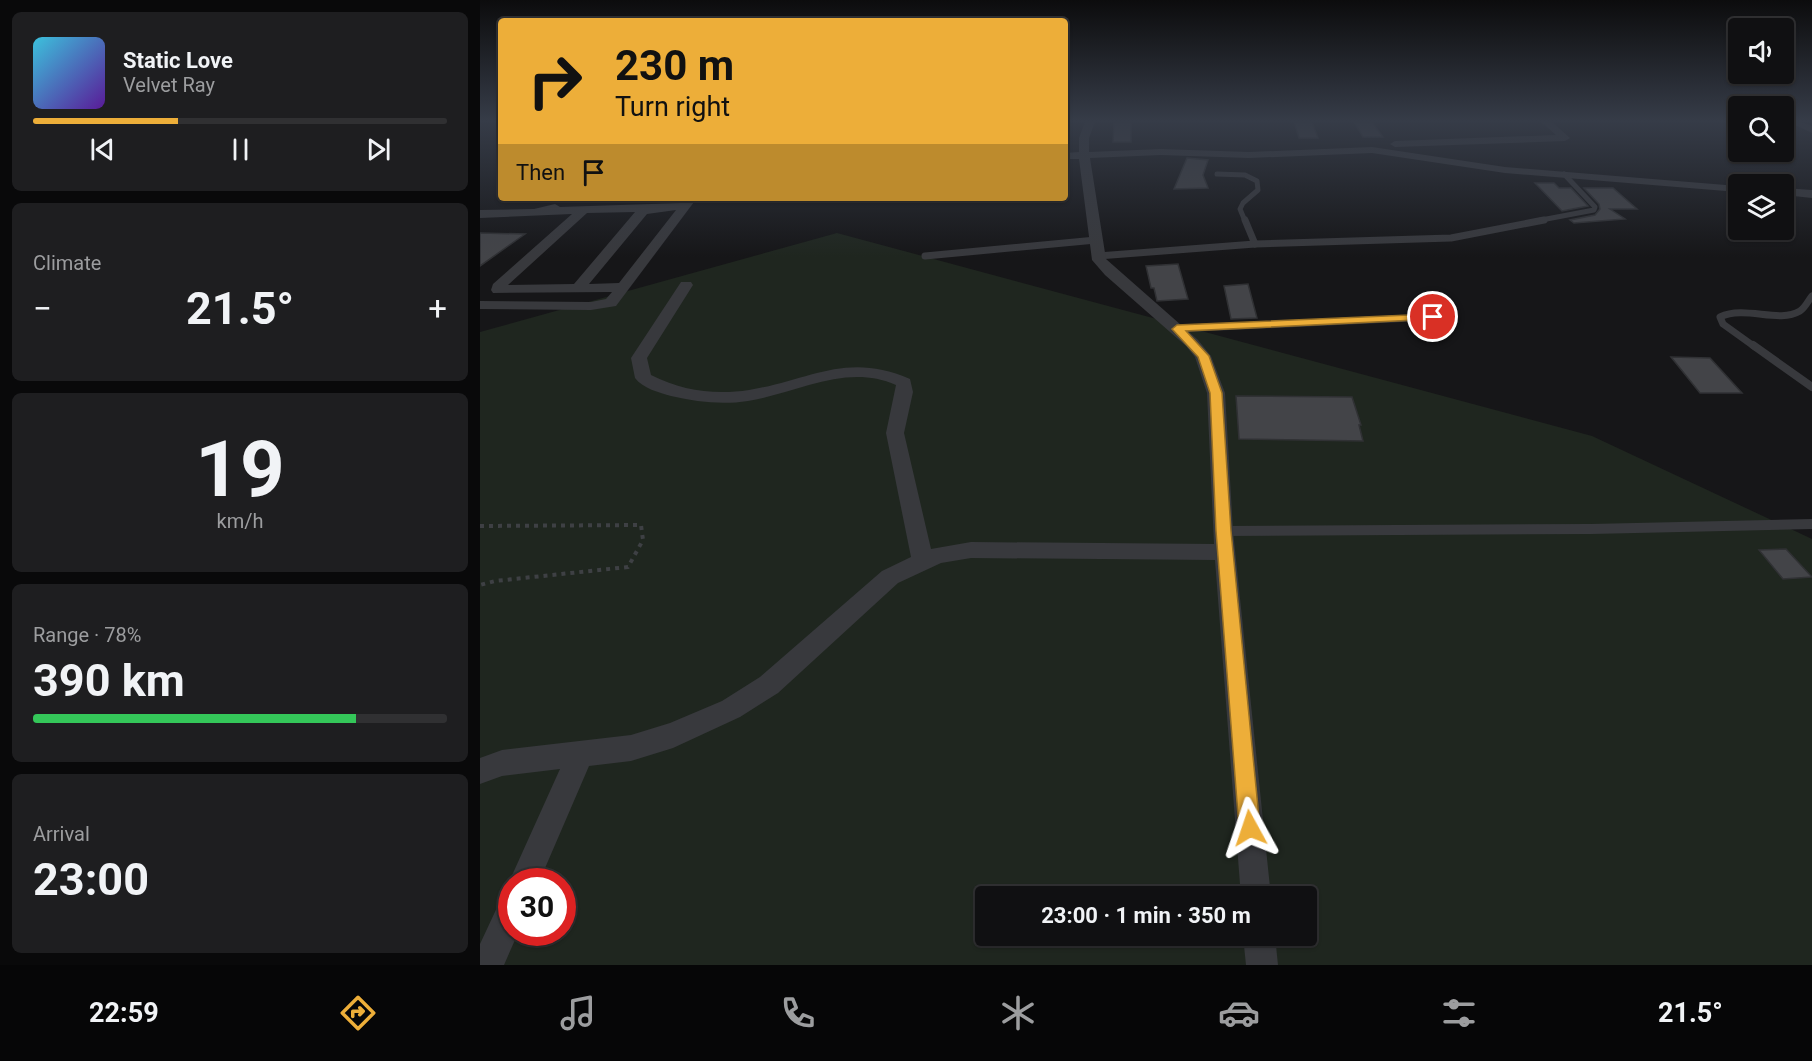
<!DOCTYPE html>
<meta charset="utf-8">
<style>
:root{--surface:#101012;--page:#1e1e20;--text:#f1f3f6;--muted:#9c9d9f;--line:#303032;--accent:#edae39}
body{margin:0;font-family:Roboto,sans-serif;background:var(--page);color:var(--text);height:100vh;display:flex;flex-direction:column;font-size:22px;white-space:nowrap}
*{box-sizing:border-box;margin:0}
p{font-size:20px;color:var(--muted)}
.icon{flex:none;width:33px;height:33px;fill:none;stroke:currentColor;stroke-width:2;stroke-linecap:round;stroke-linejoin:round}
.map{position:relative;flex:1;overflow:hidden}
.side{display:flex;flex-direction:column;gap:12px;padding:12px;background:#09090a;width:480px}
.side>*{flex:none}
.guide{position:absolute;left:18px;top:18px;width:570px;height:183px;border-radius:6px;box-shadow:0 2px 4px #0004,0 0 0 2px var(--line);background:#edae39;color:#111;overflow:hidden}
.tools{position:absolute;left:1248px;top:18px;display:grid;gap:12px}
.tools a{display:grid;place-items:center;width:66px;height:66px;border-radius:6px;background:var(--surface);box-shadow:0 2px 4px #0004,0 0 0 2px var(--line);font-size:30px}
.speed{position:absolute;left:18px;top:868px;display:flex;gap:12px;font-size:30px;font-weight:700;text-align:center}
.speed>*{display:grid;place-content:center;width:78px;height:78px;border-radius:50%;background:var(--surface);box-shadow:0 2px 4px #0004,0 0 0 2px var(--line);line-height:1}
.speed .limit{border:9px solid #d22;background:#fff;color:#111}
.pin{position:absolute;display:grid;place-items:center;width:51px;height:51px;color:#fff;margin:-26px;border:3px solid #fff;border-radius:50%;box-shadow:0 2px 6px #0007}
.me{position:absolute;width:66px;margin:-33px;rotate:355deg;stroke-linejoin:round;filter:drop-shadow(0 0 4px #0008)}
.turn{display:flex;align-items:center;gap:21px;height:126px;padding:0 18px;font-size:27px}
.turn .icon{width:78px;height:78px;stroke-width:2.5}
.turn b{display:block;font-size:42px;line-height:51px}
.then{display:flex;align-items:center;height:57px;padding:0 18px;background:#0003;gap:12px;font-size:22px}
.big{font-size:45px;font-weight:700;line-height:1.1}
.side .tile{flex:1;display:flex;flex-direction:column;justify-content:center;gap:9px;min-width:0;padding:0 21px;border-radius:9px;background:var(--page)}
.side .dial{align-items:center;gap:0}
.dial b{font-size:78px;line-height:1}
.song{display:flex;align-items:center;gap:18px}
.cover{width:72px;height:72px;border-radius:9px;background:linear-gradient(135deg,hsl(190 70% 55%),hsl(270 70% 35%))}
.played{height:6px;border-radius:3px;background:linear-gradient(90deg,var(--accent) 35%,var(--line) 35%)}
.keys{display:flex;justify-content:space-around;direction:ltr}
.heat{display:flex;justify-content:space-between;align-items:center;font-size:33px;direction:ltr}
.charge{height:9px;border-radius:4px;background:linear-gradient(90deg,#34c759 78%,var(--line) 0)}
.trip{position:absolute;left:495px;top:886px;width:342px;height:60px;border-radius:6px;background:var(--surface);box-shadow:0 2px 4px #0004,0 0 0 2px var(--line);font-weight:700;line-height:60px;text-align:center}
.tabs{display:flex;height:96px;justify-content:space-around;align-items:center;background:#060607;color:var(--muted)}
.tabs .icon{width:42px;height:42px}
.tabs .active{color:var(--accent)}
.tabs b{font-size:27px;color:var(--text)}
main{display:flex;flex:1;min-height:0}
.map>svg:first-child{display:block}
.green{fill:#1f261f;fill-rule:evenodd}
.building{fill:#434448;stroke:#303134;stroke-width:1.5}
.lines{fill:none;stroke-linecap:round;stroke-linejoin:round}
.path{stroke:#3e4044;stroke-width:4;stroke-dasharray:4 5;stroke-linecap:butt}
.service-far3{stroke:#38393d;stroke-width:5}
.service-far2{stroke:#38393d;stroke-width:7}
.service-far1{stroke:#38393d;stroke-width:8}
.service{stroke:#38393d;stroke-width:10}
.minor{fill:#38393d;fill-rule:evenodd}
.route{fill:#edae39;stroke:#9a7125;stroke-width:1.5}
</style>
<main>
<section class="side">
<div class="tile">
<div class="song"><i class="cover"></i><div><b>Static Love</b><p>Velvet Ray</p></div></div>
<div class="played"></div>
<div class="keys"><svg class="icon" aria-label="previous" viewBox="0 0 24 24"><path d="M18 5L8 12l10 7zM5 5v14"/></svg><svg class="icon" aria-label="pause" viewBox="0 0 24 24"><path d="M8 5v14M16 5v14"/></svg><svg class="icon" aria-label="next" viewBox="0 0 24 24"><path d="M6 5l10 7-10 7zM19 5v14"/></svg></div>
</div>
<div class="tile"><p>Climate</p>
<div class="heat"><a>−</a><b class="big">21.5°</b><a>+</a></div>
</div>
<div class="tile dial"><b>19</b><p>km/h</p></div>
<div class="tile"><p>Range · 78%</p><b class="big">390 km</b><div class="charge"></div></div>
<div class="tile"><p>Arrival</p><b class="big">23:00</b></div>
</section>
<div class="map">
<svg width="1332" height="965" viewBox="0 0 1332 965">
<rect width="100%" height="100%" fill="#161618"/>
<!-- green -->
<path class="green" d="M357,233L1112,436L1332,539V965H0V332ZM32,882H82V933H32ZM506,897H826V936H506Z"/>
<!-- building -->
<g class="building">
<polygon points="634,122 651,122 651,142 633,142"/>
<polygon points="814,122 832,122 838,138 819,138"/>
<polygon points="874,122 892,122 903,137 883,137"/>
<polygon points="707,158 728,160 723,175 728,188 694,189"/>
<polygon points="1055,183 1074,183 1079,188 1091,188 1108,206 1082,211"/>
<polygon points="1104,188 1133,188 1157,209 1130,209 1145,219 1094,223 1090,220 1115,215 1120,209 1119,204"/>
<polygon points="0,233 45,234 0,266"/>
<polygon points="698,264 708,299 677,301 674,288 671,288 666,266"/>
<polygon points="768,284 777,318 751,319 744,286"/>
<polygon points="1191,357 1230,358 1262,393 1220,393"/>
<polygon points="756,396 872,397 881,425 879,425 883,441 759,439"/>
<polygon points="1306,549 1332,577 1303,579 1279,550"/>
</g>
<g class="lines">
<!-- path -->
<polyline class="path" points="0,526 161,525 163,540 148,567 15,581 0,585"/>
<!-- service-far3 -->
<g class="service-far3">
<polyline points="737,174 765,175 777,181 778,190 763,203 760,209 765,221"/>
<polyline points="1056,221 1114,210 1115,207 1084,174"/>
</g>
<!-- service-far2 -->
<g class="service-far2">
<polyline points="765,220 775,244"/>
<polyline points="445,256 616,240"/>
<polyline points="618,256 775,244 971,238 1064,220"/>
<polyline points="697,329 953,317"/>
<path d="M1275,347L1243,324L1240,317C1266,305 1298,324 1320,311C1325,308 1328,301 1332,296"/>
</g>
<!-- service-far1 -->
<polyline class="service-far1" points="1273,345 1332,387"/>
<!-- service -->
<polyline class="service" points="743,531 1111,529 1332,524"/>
<!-- minor -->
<g class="minor">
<path d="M605,122H615L609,138V152L681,149L769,152L892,147L1025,167L1258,186V192L1025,173L892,153L769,158L681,155L610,158L626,259L718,340L731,356L745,393L753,531L791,897H761L735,560L491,558L461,563L418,583L298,693L260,717L193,748L151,761L109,766L59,882H32V888L29,882L80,769L22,776L0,784V758L22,750L151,735L190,723L242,701L280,677L402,571L431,557L406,433L416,385C366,363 318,393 268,401C242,405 217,402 191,396C180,393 162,388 155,378L151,358L201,282H211L213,285L167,358L171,375C202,391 235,395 269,390C330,380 367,351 430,379L433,392L424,433L451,549L491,542L734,544L727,393L715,357L706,346L625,275L612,260L599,159H585V153L599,152V138Z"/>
<polygon points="1061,122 1072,122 1090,138 1085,141 915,147 910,144 915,141 1076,135"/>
<polygon points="1309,122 1321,122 1332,126 1332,133"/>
<polygon points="1304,188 1332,190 1332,198 1304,195"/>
<path d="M205,198H217L136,306L111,310L0,309V301L111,302L126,299L132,292L13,293L11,290L13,284L92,214L0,218V210L54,209L75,204L80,207L201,203ZM196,210L139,283L109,284L167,214ZM155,212L94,284L28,285L107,213Z"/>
<polygon points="32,895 32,933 38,933 24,965 0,965 0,944 21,899"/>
<polygon points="763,936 795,936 798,965 766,965"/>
</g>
</g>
<!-- sky -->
<linearGradient id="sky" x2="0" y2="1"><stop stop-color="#0c0c0d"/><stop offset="0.47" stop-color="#363c48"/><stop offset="1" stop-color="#363c48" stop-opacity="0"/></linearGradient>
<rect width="1332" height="257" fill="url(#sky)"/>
<!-- route -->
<polygon class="route" points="953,314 957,315 957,319 706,331 729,356 742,393 751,531 780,828 777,835 770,838 762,835 759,828 736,531 730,393 718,357 692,329 697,325"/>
</svg>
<div class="tools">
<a><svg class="icon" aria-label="sound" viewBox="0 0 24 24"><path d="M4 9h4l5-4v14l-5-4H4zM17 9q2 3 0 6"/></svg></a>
<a><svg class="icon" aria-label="search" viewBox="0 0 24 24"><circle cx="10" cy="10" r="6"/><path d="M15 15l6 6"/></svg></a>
<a><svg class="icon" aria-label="layers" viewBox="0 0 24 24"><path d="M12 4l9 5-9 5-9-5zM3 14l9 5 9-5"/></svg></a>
</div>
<div class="speed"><div class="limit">30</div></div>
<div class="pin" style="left:953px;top:317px;background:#d93025"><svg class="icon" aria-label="arrive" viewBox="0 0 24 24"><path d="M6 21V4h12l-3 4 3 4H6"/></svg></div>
<svg class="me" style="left:770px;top:828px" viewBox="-20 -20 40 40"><path d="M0-17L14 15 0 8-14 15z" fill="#edae39" stroke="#fff" stroke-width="4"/></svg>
<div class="trip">23:00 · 1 min · 350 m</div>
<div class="guide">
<div class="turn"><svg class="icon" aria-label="right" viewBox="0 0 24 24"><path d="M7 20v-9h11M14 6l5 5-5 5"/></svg><div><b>230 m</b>Turn right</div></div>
<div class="then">Then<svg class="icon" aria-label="arrive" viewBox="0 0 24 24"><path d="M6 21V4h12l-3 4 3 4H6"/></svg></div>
</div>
</div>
</main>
<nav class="tabs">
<b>22:59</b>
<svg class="icon active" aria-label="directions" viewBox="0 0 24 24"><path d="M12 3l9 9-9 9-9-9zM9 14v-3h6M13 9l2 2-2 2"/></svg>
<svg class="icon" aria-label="music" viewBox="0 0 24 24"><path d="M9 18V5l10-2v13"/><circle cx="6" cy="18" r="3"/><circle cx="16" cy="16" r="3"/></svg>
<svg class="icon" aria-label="phone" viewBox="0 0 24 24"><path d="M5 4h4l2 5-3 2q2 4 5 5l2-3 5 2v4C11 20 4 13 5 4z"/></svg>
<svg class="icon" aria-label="climate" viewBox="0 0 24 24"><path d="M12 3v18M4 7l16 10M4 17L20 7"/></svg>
<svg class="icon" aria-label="car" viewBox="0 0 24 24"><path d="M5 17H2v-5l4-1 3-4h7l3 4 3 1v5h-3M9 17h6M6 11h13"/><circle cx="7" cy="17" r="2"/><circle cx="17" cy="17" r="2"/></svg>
<svg class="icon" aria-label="filters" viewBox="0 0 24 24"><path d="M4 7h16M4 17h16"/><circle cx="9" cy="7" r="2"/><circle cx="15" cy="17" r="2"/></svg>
<b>21.5°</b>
</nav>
